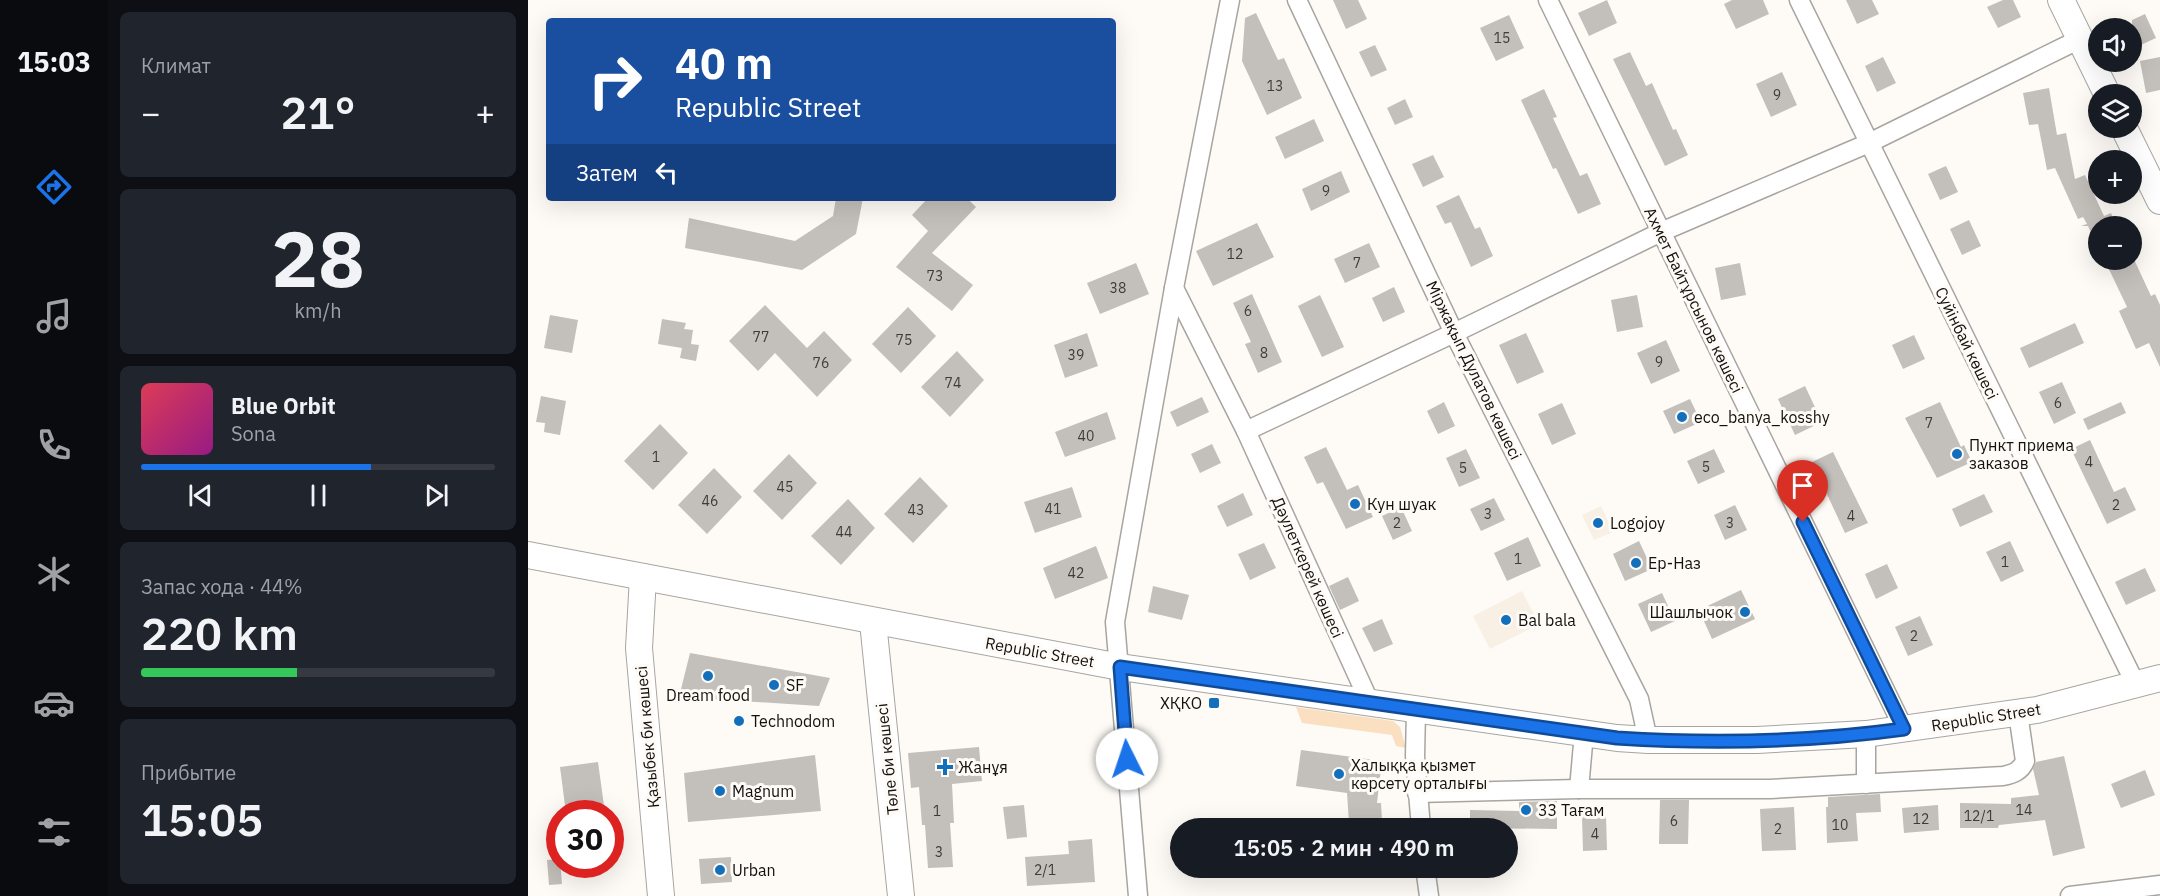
<!DOCTYPE html>
<html lang="ru">
<meta charset="utf-8">
<style>
:root{--surface:#171b24;--page:#20242c;--text:#f1f3f6;--muted:#9ea1a6;--line:#363941;--accent:#1a73e8}
body{margin:0;font-family:"IBM Plex Sans",sans-serif;background:var(--page);color:var(--text);height:100vh;display:flex;flex-direction:column;font-size:22px;white-space:nowrap}
*{box-sizing:border-box;margin:0}
p{font-size:20px;color:var(--muted)}
.icon{flex:none;width:33px;height:33px;fill:none;stroke:currentColor;stroke-width:2;stroke-linecap:round;stroke-linejoin:round}
.map{position:relative;flex:1;overflow:hidden}
.details{display:flex;flex-direction:column;gap:12px;padding:12px;background:#0d0f14;width:420px}
.details>*{flex:none}
.hud{position:absolute;left:18px;top:18px;width:570px;height:183px;border-radius:6px;box-shadow:0 6px 24px #0002;background:#1a4fa0;color:#fff;overflow:hidden}
.tools{position:absolute;left:1560px;top:18px;display:grid;gap:12px}
.tools a{display:grid;place-items:center;width:54px;height:54px;border-radius:50%;background:var(--surface);box-shadow:0 6px 24px #0002;font-size:30px}
.speed{position:absolute;left:18px;top:800px;display:flex;gap:12px;font-size:30px;font-weight:700;text-align:center}
.speed>*{display:grid;place-content:center;width:78px;height:78px;border-radius:50%;background:var(--surface);box-shadow:0 6px 24px #0002;line-height:1}
.speed .limit{border:9px solid #d22;background:#fff;color:#111}
.pin{position:absolute;display:grid;place-items:center;width:51px;height:51px;color:#fff;margin:-62px -26px;border-radius:50% 50% 50% 0;rotate:-45deg;box-shadow:0 0 6px #0007}
.pin .icon{rotate:45deg}
.me{position:absolute;width:66px;margin:-33px;rotate:356deg;stroke-linejoin:round;filter:drop-shadow(0 0 4px #0008)}
.turn{display:flex;align-items:center;gap:21px;height:126px;padding:0 30px;font-size:27px}
.turn .icon{width:78px;height:78px;stroke-width:2.5}
.turn b{display:block;font-size:42px;line-height:51px}
.then{display:flex;align-items:center;height:57px;padding:0 30px;background:#0003;gap:12px;font-size:22px}
.big{font-size:45px;font-weight:600;line-height:1.1}
.details .tile{flex:1;display:flex;flex-direction:column;justify-content:center;gap:9px;min-width:0;padding:0 21px;border-radius:9px;background:var(--page)}
.details .dial{align-items:center;gap:0}
.dial b{font-size:78px;line-height:1}
.song{display:flex;align-items:center;gap:18px}
.cover{width:72px;height:72px;border-radius:9px;background:linear-gradient(135deg,hsl(350 70% 55%),hsl(310 70% 35%))}
.played{height:6px;border-radius:3px;background:linear-gradient(90deg,var(--accent) 65%,var(--line) 65%)}
.keys{display:flex;justify-content:space-around;direction:ltr}
.heat{display:flex;justify-content:space-between;align-items:center;font-size:33px;direction:ltr}
.charge{height:9px;border-radius:4px;background:linear-gradient(90deg,#34c759 44%,var(--line) 0)}
.trip{position:absolute;left:642px;top:818px;width:348px;height:60px;border-radius:30px;background:var(--surface);box-shadow:0 6px 24px #0002;font-weight:600;line-height:60px;text-align:center}
main{display:flex;flex:1;min-height:0}
.dock{display:flex;flex-direction:column;width:108px;justify-content:space-around;align-items:center;background:#090b0e;color:var(--muted)}
.dock .icon{width:42px;height:42px}
.dock .on{color:var(--accent)}
.dock b{font-size:27px;color:var(--text)}
.map>svg:first-child{display:block}
.built{fill:#f8efe5}
.green{fill:#fadfc1}
.building{fill:#c3bfbb}
.lines{fill:none;stroke-linecap:round;stroke-linejoin:round}
.street-casing{stroke:#a8a5a1;stroke-width:21}
.secondary-casing{stroke:#a8a5a1;stroke-width:28}
.street{stroke:#fff;stroke-width:18}
.secondary{stroke:#fff;stroke-width:26}
.route-casing{stroke:#114b97;stroke-width:15}
.route{stroke:#1a73e8;stroke-width:10}
.poi-dot{fill:#136fbc;stroke:#fefbf6;stroke-width:2}
.labels{text-anchor:middle;dominant-baseline:central;stroke-width:6;stroke-linejoin:round;paint-order:stroke}
.number-label{font-size:14px;fill:#3e3c3a}
.street-label{font-size:16px;fill:#12110f;stroke:#fefbf6}
.poi-label{font-size:16px;fill:#12110f;stroke:#fefbf6;text-anchor:start}
</style>
<main>
<nav class="dock">
<b>15:03</b>
<svg class="icon on" aria-label="directions" viewBox="0 0 24 24"><path d="M12 3l9 9-9 9-9-9zM9 14v-3h6M13 9l2 2-2 2"/></svg>
<svg class="icon" aria-label="music" viewBox="0 0 24 24"><path d="M9 18V5l10-2v13"/><circle cx="6" cy="18" r="3"/><circle cx="16" cy="16" r="3"/></svg>
<svg class="icon" aria-label="phone" viewBox="0 0 24 24"><path d="M5 4h4l2 5-3 2q2 4 5 5l2-3 5 2v4C11 20 4 13 5 4z"/></svg>
<svg class="icon" aria-label="climate" viewBox="0 0 24 24"><path d="M12 3v18M4 7l16 10M4 17L20 7"/></svg>
<svg class="icon" aria-label="car" viewBox="0 0 24 24"><path d="M5 17H2v-5l4-1 3-4h7l3 4 3 1v5h-3M9 17h6M6 11h13"/><circle cx="7" cy="17" r="2"/><circle cx="17" cy="17" r="2"/></svg>
<svg class="icon" aria-label="filters" viewBox="0 0 24 24"><path d="M4 7h16M4 17h16"/><circle cx="9" cy="7" r="2"/><circle cx="15" cy="17" r="2"/></svg>
</nav>
<section class="details">
<div class="tile"><p>Климат</p>
<div class="heat"><a>−</a><b class="big">21°</b><a>+</a></div>
</div>
<div class="tile dial"><b>28</b><p>km/h</p></div>
<div class="tile">
<div class="song"><i class="cover"></i><div><b>Blue Orbit</b><p>Sona</p></div></div>
<div class="played"></div>
<div class="keys"><svg class="icon" aria-label="previous" viewBox="0 0 24 24"><path d="M18 5L8 12l10 7zM5 5v14"/></svg><svg class="icon" aria-label="pause" viewBox="0 0 24 24"><path d="M8 5v14M16 5v14"/></svg><svg class="icon" aria-label="next" viewBox="0 0 24 24"><path d="M6 5l10 7-10 7zM19 5v14"/></svg></div>
</div>
<div class="tile"><p>Запас хода · 44%</p><b class="big">220 km</b><div class="charge"></div></div>
<div class="tile"><p>Прибытие</p><b class="big">15:05</b></div>
</section>
<div class="map">
<svg width="1632" height="896" viewBox="0 0 1632 896">
<rect width="100%" height="100%" fill="#fefbf6"/>
<!-- built -->
<g class="built">
<polygon points="1073,506 1085,532 1066,540 1054,515"/>
<polygon points="994,591 1011,624 962,649 945,616"/>
</g>
<!-- green -->
<polygon class="green" points="768,707 865,721 872,727 878,748 868,746 864,735 774,723"/>
<!-- building -->
<g class="building">
<polygon points="805,0 830,0 839,19 818,29"/>
<polygon points="1079,0 1089,23 1061,36 1050,13"/>
<polygon points="1204,0 1235,0 1241,14 1208,29 1196,4"/>
<polygon points="1318,0 1344,0 1351,14 1329,24"/>
<polygon points="1475,0 1485,0 1493,17 1470,28 1459,7"/>
<polygon points="728,13 750,60 756,58 774,98 739,115 714,61 717,18"/>
<polygon points="1617,14 1628,38 1604,49 1604,20"/>
<polygon points="981,15 996,48 968,61 952,28"/>
<polygon points="847,45 859,70 843,77 831,52"/>
<polygon points="1102,52 1118,86 1124,83 1145,130 1148,129 1160,155 1137,166 1085,59"/>
<polygon points="1355,57 1368,83 1349,92 1337,66"/>
<polygon points="1632,57 1632,90 1618,93 1612,61"/>
<polygon points="1254,72 1269,105 1243,117 1228,84"/>
<polygon points="1521,88 1529,135 1538,133 1547,179 1557,175 1576,216 1583,213 1589,226 1570,226 1570,249 1560,226 1553,226 1559,224 1555,217 1550,219 1527,168 1519,170 1510,124 1501,125 1495,93"/>
<polygon points="1016,89 1029,117 1025,118 1052,176 1059,173 1073,204 1050,214 1028,168 1025,169 993,100"/>
<polygon points="877,99 885,117 867,125 859,108"/>
<polygon points="786,119 796,141 757,159 747,137"/>
<polygon points="905,155 916,177 895,187 884,164"/>
<polygon points="1418,166 1430,192 1412,200 1400,174"/>
<polygon points="813,171 822,192 783,211 774,189"/>
<polygon points="931,195 947,229 952,227 965,256 943,267 923,222 917,224 908,206"/>
<polygon points="308,198 335,198 328,234 274,270 157,248 161,218 267,241 305,216"/>
<polygon points="400,198 439,198 448,207 404,253 445,285 424,311 368,267 400,231 384,215"/>
<polygon points="1441,220 1453,246 1434,255 1422,229"/>
<polygon points="729,223 746,257 685,286 668,251"/>
<polygon points="841,243 852,267 817,283 806,259"/>
<polygon points="1604,255 1623,296 1627,294 1632,305 1632,367 1621,343 1608,349 1591,311 1599,307 1579,265 1591,260 1604,260"/>
<polygon points="608,263 621,294 572,314 559,283"/>
<polygon points="1212,263 1218,295 1193,300 1187,268"/>
<polygon points="866,287 877,312 855,322 844,298"/>
<polygon points="724,294 754,362 730,373 717,344 723,342 705,303"/>
<polygon points="792,295 816,347 794,357 770,306"/>
<polygon points="1109,295 1115,327 1089,332 1083,300"/>
<polygon points="237,305 279,348 296,331 324,360 289,397 247,353 230,371 201,341"/>
<polygon points="380,307 408,336 373,373 344,344"/>
<polygon points="22,315 50,320 44,353 16,348"/>
<polygon points="134,319 158,323 156,329 165,330 163,344 171,345 168,361 152,358 154,348 130,344"/>
<polygon points="1547,323 1556,343 1501,368 1492,348"/>
<polygon points="559,333 570,366 537,378 526,345"/>
<polygon points="998,333 1016,372 989,384 971,345"/>
<polygon points="1386,335 1397,359 1375,369 1364,345"/>
<polygon points="1138,340 1152,371 1123,384 1109,353"/>
<polygon points="429,351 456,380 422,417 393,387"/>
<polygon points="1534,382 1548,413 1526,424 1511,392"/>
<polygon points="1277,386 1294,422 1267,435 1250,399"/>
<polygon points="13,396 38,401 32,435 16,432 17,423 8,422"/>
<polygon points="674,397 681,412 649,427 642,412"/>
<polygon points="1162,399 1173,422 1146,434 1135,411"/>
<polygon points="916,402 927,426 910,434 899,411"/>
<polygon points="1412,402 1433,447 1436,445 1444,462 1409,478 1377,418"/>
<polygon points="1593,402 1598,413 1560,430 1555,419"/>
<polygon points="1034,403 1048,434 1024,445 1010,414"/>
<polygon points="579,412 588,439 537,457 527,432"/>
<polygon points="132,424 160,453 125,490 96,461"/>
<polygon points="1562,440 1586,492 1597,487 1608,510 1579,524 1543,449"/>
<polygon points="684,444 693,463 672,473 663,454"/>
<polygon points="798,447 819,490 830,485 845,517 818,529 795,482 789,484 776,457"/>
<polygon points="938,449 952,478 931,487 918,458"/>
<polygon points="1186,449 1197,472 1170,484 1159,461"/>
<polygon points="1305,452 1340,523 1317,533 1284,462"/>
<polygon points="261,454 289,483 254,520 225,491"/>
<polygon points="186,468 214,497 179,534 150,505"/>
<polygon points="392,477 420,506 385,543 356,514"/>
<polygon points="544,487 554,517 507,533 496,502"/>
<polygon points="715,493 725,515 699,527 689,506"/>
<polygon points="1456,494 1465,512 1432,527 1424,509"/>
<polygon points="966,498 977,520 953,531 942,509"/>
<polygon points="320,499 347,528 313,565 283,536"/>
<polygon points="1207,505 1219,530 1197,540 1186,515"/>
<polygon points="873,507 884,531 865,540 854,516"/>
<polygon points="1000,537 1013,566 979,581 966,553"/>
<polygon points="1111,541 1124,569 1097,581 1085,554"/>
<polygon points="1482,541 1496,571 1473,582 1458,552"/>
<polygon points="736,543 748,568 722,580 710,554"/>
<polygon points="568,546 580,578 527,599 515,568"/>
<polygon points="1359,564 1370,588 1348,599 1337,574"/>
<polygon points="1617,568 1628,591 1598,605 1587,582"/>
<polygon points="820,577 831,601 812,610 801,586"/>
<polygon points="625,586 661,595 654,620 620,612"/>
<polygon points="1213,590 1227,619 1184,639 1171,610"/>
<polygon points="1134,593 1147,621 1123,632 1110,604"/>
<polygon points="1392,616 1405,645 1380,656 1367,627"/>
<polygon points="854,619 865,644 846,652 834,628"/>
<polygon points="162,653 302,678 291,706 151,697"/>
<polygon points="451,747 454,781 424,784 426,823 422,823 425,867 400,868 397,825 394,825 391,787 383,788 380,753"/>
<polygon points="773,750 854,761 849,803 853,803 854,821 821,823 819,793 768,786"/>
<polygon points="287,755 293,811 160,822 156,773"/>
<polygon points="1536,756 1557,848 1525,856 1517,820 1471,825 1470,828 1432,828 1432,803 1483,804 1483,798 1511,795 1505,769 1508,762"/>
<polygon points="70,762 77,813 38,813 32,767"/>
<polygon points="1617,770 1627,795 1593,808 1583,784"/>
<polygon points="1352,794 1353,812 1328,813 1330,841 1299,843 1298,807 1300,807 1300,797"/>
<polygon points="1132,800 1161,800 1160,844 1131,844"/>
<polygon points="1029,801 1029,829 942,828 942,810 991,811 991,802"/>
<polygon points="496,805 499,837 479,839 475,807"/>
<polygon points="1410,805 1411,830 1376,833 1374,808"/>
<polygon points="1266,807 1268,850 1234,851 1232,809"/>
<polygon points="1078,816 1079,850 1055,851 1054,817"/>
<polygon points="564,839 567,882 499,886 497,857 541,854 540,841"/>
<polygon points="203,857 204,882 173,884 171,859"/>
<polygon points="32,859 34,884 21,885 19,860"/>
</g>
<g class="lines">
<defs>
<g id="street">
<polyline points="769,0 926,333 1111,699 1120,740"/>
<polyline points="1020,0 1376,729"/>
<polyline points="1271,0 1608,685"/>
<polyline points="646,288 718,431 842,703"/>
<polyline points="718,431 926,333 1133,232 1341,143 1552,39"/>
<polyline points="888,711 887,756 893,828"/>
<polyline points="1338,784 1338,734"/>
<polyline points="1051,789 1056,733"/>
<path d="M889,793L1051,789H1242L1475,776C1485,774 1493,771 1497,761L1490,713"/>
<polyline points="897,867 901,896"/>
<polyline points="610,896 587,622 646,288 702,0"/>
<polyline points="1542,896 1632,885"/>
</g>
<g id="secondary">
<polyline points="1533,0 1579,94"/>
<polyline points="1596,128 1632,201"/>
<polyline points="0,555 592,667 1089,738 1120,740 1229,740 1338,734 1509,710 1632,678"/>
<polyline points="115,577 111,648 133,896"/>
<polyline points="345,622 373,896"/>
</g>
</defs>
<!-- street casing -->
<use href="#street" class="street-casing"/>
<!-- secondary casing -->
<use href="#secondary" class="secondary-casing"/>
<!-- street -->
<use href="#street" class="street"/>
<!-- secondary -->
<use href="#secondary" class="secondary"/>
</g>
<g class="lines">
<defs>
<path id="route" d="M599,759L592,667L1089,738C1184,744 1281,742 1376,729L1275,522"/>
</defs>
<!-- route casing -->
<use href="#route" class="route-casing"/>
<!-- route -->
<use href="#route" class="route"/>
</g>
<!-- markers -->
<g class="poi-dot">
<circle cx="1154" cy="417" r="6"/>
<circle cx="1429" cy="454" r="6"/>
<circle cx="827" cy="504" r="6"/>
<circle cx="1070" cy="523" r="6"/>
<circle cx="1108" cy="563" r="6"/>
<circle cx="1217" cy="612" r="6"/>
<circle cx="978" cy="620" r="6"/>
<circle cx="180" cy="676" r="6"/>
<circle cx="246" cy="685" r="6"/>
<rect x="680" y="697" width="12" height="12" rx="3"/>
<circle cx="211" cy="721" r="6"/>
<path d="M414 758h6v6h6v6h-6v6h-6v-6h-6v-6h6z"/>
<circle cx="811" cy="774" r="6"/>
<circle cx="192" cy="791" r="6"/>
<circle cx="998" cy="810" r="6"/>
<circle cx="192" cy="870" r="6"/>
</g>
<g class="labels">
<!-- number labels -->
<g class="number-label">
<text x="974" y="38">15</text>
<text x="747" y="86">13</text>
<text x="1249" y="95">9</text>
<text x="798" y="191">9</text>
<text x="707" y="254">12</text>
<text x="829" y="263">7</text>
<text x="407" y="276">73</text>
<text x="590" y="288">38</text>
<text x="720" y="311">6</text>
<text x="233" y="337">77</text>
<text x="376" y="340">75</text>
<text x="736" y="353">8</text>
<text x="548" y="355">39</text>
<text x="1131" y="362">9</text>
<text x="293" y="363">76</text>
<text x="425" y="383">74</text>
<text x="1530" y="403">6</text>
<text x="1401" y="423">7</text>
<text x="558" y="436">40</text>
<text x="128" y="457">1</text>
<text x="1561" y="462">4</text>
<text x="1178" y="467">5</text>
<text x="935" y="468">5</text>
<text x="257" y="487">45</text>
<text x="182" y="501">46</text>
<text x="1588" y="505">2</text>
<text x="525" y="509">41</text>
<text x="388" y="510">43</text>
<text x="960" y="514">3</text>
<text x="1323" y="516">4</text>
<text x="869" y="523">2</text>
<text x="1202" y="523">3</text>
<text x="316" y="532">44</text>
<text x="990" y="559">1</text>
<text x="1477" y="562">1</text>
<text x="548" y="573">42</text>
<text x="1386" y="636">2</text>
<text x="1496" y="810">14</text>
<text x="409" y="811">1</text>
<text x="1451" y="816">12/1</text>
<text x="1393" y="819">12</text>
<text x="1146" y="821">6</text>
<text x="1312" y="825">10</text>
<text x="1250" y="829">2</text>
<text x="1067" y="834">4</text>
<text x="411" y="852">3</text>
<text x="517" y="870">2/1</text>
</g>
<!-- street labels -->
<g class="street-label">
<text transform="translate(1166 300) rotate(64)">Ахмет Байтұрсынов көшесі</text>
<text transform="translate(1439 343) rotate(64)">Суйінбай көшесі</text>
<text transform="translate(946 370) rotate(64)">Міржақып Дулатов көшесі</text>
<text transform="translate(780 567) rotate(66)">Дәулеткерей көшесі</text>
<text transform="translate(512 652) rotate(10)">Republic Street</text>
<text transform="translate(1458 717) rotate(-9)">Republic Street</text>
<text transform="translate(119 737) rotate(-95)">Қазыбек би көшесі</text>
<text transform="translate(359 759) rotate(-96)">Төле би көшесі</text>
</g>
<!-- poi labels -->
<g class="poi-label">
<text x="1166" y="417">eco_banya_kosshy</text>
<text x="1441" y="445">Пункт приема<tspan x="1441" dy="18">заказов</tspan></text>
<text x="839" y="504">Кун шуак</text>
<text x="1082" y="523">Logojoy</text>
<text x="1120" y="563">Ер-Наз</text>
<text x="1205" y="612" text-anchor="end">Шашлычок</text>
<text x="990" y="620">Bal bala</text>
<text x="258" y="685">SF</text>
<text x="180" y="695" text-anchor="middle">Dream food</text>
<text x="674" y="703" text-anchor="end">ХҚКО</text>
<text x="223" y="721">Technodom</text>
<text x="823" y="765">Халыққа қызмет<tspan x="823" dy="18">көрсету орталығы</tspan></text>
<text x="430" y="767">Жанұя</text>
<text x="204" y="791">Magnum</text>
<text x="1010" y="810">33 Тағам</text>
<text x="204" y="870">Urban</text>
</g>
</g>
</svg>
<div class="tools">
<a><svg class="icon" aria-label="sound" viewBox="0 0 24 24"><path d="M4 9h4l5-4v14l-5-4H4zM17 9q2 3 0 6"/></svg></a>
<a><svg class="icon" aria-label="layers" viewBox="0 0 24 24"><path d="M12 4l9 5-9 5-9-5zM3 14l9 5 9-5"/></svg></a>
<a>+</a>
<a>−</a>
</div>
<div class="speed"><div class="limit">30</div></div>
<div class="pin" style="left:1275px;top:522px;background:#d93025"><svg class="icon" aria-label="arrive" viewBox="0 0 24 24"><path d="M6 21V4h12l-3 4 3 4H6"/></svg></div>
<svg class="me" style="left:599px;top:759px" viewBox="-20 -20 40 40"><circle r="19" fill="#fff"/><path d="M0-13L10 11 0 6-10 11z" fill="#1a73e8"/></svg>
<div class="trip">15:05 · 2 мин · 490 m</div>
<div class="hud">
<div class="turn"><svg class="icon" aria-label="right" viewBox="0 0 24 24"><path d="M7 20v-9h11M14 6l5 5-5 5"/></svg><div><b>40 m</b>Republic Street</div></div>
<div class="then">Затем<svg class="icon" aria-label="left" viewBox="0 0 24 24"><path d="M17 20v-9H6M10 6l-5 5 5 5"/></svg></div>
</div>
</div>
</main>
